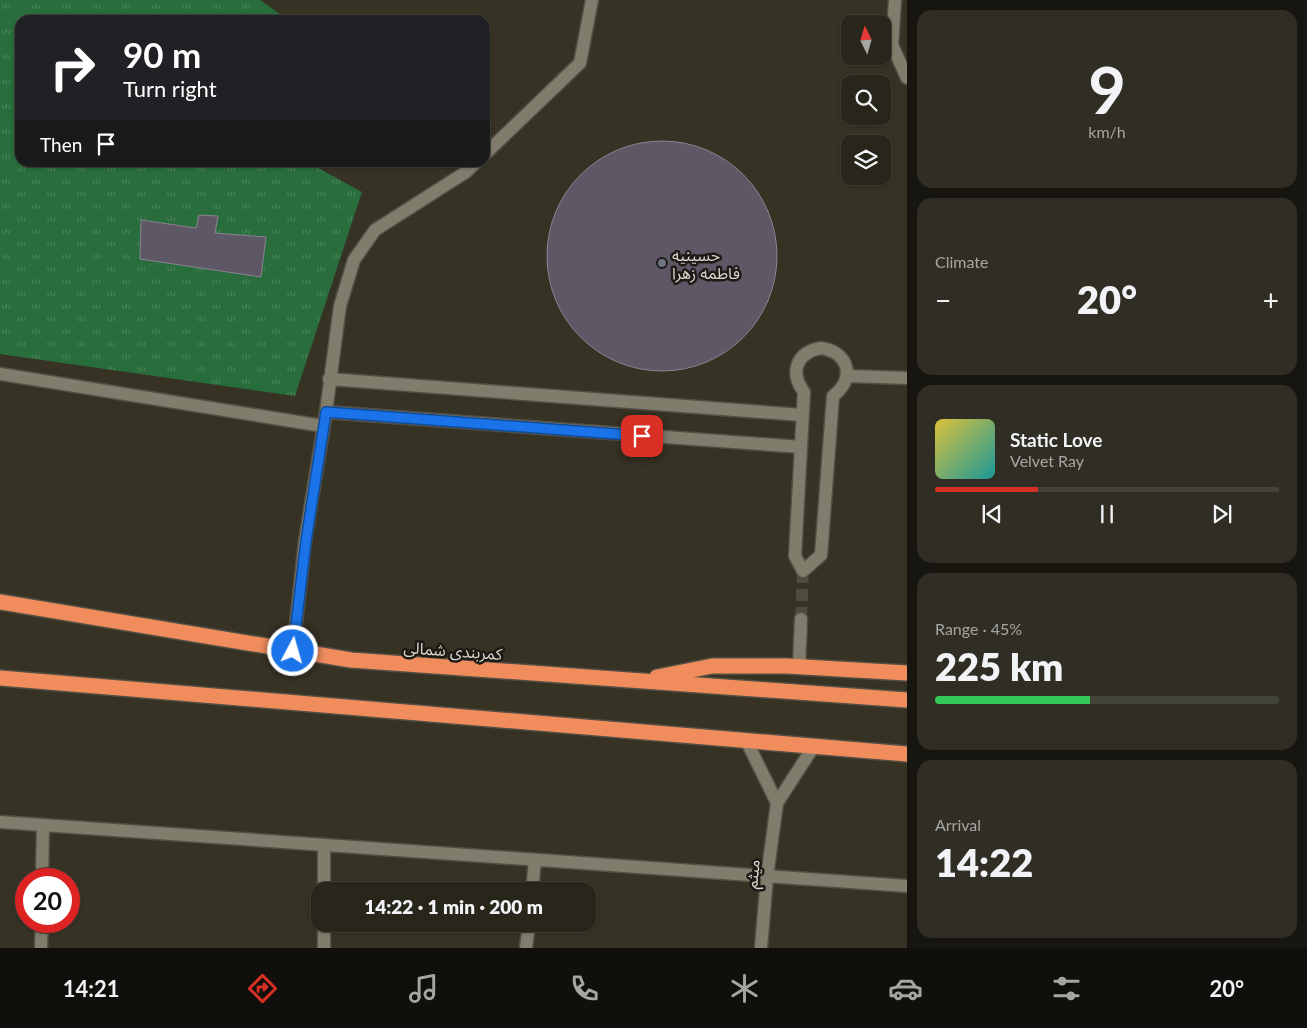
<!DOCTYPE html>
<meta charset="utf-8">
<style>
:root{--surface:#28261b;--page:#302e24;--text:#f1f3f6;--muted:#a5a5a3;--line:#44433a;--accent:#d93025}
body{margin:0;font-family:Lato,"Noto Sans Arabic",sans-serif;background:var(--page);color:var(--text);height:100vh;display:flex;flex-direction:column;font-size:19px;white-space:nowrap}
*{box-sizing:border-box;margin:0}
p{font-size:16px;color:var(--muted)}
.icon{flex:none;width:28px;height:28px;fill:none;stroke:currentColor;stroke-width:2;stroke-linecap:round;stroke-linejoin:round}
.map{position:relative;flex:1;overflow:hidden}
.panel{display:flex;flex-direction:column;gap:10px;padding:10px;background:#16150f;width:400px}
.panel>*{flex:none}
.hud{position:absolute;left:15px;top:15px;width:475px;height:152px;border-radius:15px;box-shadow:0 1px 4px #0004,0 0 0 1px var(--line);background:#202124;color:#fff;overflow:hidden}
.needle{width:32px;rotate:355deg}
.fabs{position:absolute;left:841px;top:15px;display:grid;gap:10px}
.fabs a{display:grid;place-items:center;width:50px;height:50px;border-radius:10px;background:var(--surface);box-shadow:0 1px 4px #0004,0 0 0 1px var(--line);font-size:25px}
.speed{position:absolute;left:15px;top:868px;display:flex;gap:10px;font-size:25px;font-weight:700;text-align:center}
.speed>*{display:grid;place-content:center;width:65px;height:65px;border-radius:50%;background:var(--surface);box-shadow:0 1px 4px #0004,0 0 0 1px var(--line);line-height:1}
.speed .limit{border:8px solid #d22;background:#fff;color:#111}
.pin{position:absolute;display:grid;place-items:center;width:42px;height:42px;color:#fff;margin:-21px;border-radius:10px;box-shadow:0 2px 8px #0006}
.me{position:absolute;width:55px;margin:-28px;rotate:6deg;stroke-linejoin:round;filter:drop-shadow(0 0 4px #0008)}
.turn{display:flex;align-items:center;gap:18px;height:105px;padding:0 25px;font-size:22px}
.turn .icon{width:65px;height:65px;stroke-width:2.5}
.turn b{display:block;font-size:35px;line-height:42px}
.then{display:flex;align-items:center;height:48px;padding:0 25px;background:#0003;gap:10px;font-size:19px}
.big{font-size:38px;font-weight:800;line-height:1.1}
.panel .card{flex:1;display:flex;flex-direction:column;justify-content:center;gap:8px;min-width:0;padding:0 18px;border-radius:15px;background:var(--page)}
.panel .dial{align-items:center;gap:0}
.dial b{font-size:65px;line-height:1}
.song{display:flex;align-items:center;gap:15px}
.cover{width:60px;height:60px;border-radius:8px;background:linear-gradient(135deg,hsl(50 70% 55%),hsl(180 70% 35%))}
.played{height:5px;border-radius:2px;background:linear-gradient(90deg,var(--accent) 30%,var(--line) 30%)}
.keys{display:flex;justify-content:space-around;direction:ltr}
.heat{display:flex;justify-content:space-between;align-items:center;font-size:28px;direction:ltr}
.charge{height:8px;border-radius:4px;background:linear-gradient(90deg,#34c759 45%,var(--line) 0)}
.trip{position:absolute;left:311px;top:882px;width:285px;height:50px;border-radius:15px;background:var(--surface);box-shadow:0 1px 4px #0004,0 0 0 1px var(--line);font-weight:800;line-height:50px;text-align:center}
.tab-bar{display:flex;height:80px;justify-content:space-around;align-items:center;background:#100f0b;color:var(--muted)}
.tab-bar .icon{width:35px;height:35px}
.tab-bar .on{color:var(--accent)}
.tab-bar b{font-size:22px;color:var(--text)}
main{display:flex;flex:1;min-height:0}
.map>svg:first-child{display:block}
.park{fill:url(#park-tufts)}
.building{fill:#5e5765;stroke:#8b8393}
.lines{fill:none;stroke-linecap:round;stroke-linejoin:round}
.minor-tunnel{stroke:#4f4b3e;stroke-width:12;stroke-dasharray:12 6;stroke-linecap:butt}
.minor-casing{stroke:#534f43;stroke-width:15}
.highway-casing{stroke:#534f43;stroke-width:18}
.minor{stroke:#817d6d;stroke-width:12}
.highway{stroke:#f18c5d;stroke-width:15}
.route-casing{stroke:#114b97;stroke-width:12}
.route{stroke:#1a73e8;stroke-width:9}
.worship-dot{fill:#6b7280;stroke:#1c1a14;stroke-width:2}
.labels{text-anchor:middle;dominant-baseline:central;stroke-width:5;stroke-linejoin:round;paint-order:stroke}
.poi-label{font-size:16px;fill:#dad7cf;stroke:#1c1a14;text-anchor:start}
.street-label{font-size:16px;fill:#dad7cf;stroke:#1c1a14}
</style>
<main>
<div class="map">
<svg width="907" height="948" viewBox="0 0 907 948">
<defs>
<pattern id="park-tufts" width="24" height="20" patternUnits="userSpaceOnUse" patternTransform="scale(1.25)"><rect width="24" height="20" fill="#296d3c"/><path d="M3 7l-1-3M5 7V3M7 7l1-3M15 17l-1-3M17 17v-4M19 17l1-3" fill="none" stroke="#478157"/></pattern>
</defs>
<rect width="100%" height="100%" fill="#363224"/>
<!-- park -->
<polygon class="park" points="0,0 260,0 280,14 280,20 20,20 20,162 309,163 362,192 295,396 0,354"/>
<!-- building -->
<g class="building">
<circle cx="662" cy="256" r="115"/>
<polygon points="199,215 218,216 215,233 266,237 261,277 140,259 141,220 196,228"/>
</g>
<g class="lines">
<!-- minor-tunnel -->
<polyline class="minor-tunnel" points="801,619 803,571"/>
<defs>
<g id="minor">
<polyline points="895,0 892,45 907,78"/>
<polyline points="485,154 580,63 592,0"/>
<path d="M821,348C849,352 856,379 833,396L821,555L803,571L795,556L804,392C789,372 797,352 821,348Z"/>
<polyline points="0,374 323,426"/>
<polyline points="847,376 907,378"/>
<polyline points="329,379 802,415"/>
<polyline points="326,412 801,447"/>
<polyline points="293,651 305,541 326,412 340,306 354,260 375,230 466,172 476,162"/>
<polyline points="799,667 801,619"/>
<polyline points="746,740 777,803 814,746"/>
<polyline points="0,822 907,886"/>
<polyline points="324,845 324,891"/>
<polyline points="42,879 43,825"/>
<polyline points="532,891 535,860"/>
<polyline points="324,924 324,948"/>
<polyline points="41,948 42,921"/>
<polyline points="526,948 529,924"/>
<polyline points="761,948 767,877 777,803"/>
</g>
<g id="highway">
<polyline points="0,602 351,660 907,700"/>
<polyline points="657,677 712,666 787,666 907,673"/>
<polyline points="0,678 907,754"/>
</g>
</defs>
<!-- minor casing -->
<use href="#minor" class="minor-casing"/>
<!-- highway casing -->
<use href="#highway" class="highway-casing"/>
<!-- minor -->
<use href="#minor" class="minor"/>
<!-- highway -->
<use href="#highway" class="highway"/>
</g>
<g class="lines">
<defs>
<polyline id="route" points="293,651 306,541 326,412 642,436"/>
</defs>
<!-- route casing -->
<use href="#route" class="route-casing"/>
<!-- route -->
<use href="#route" class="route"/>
</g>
<!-- markers -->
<circle class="worship-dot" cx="662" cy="263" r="5"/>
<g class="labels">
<!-- poi labels -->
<g class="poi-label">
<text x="672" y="254">حسینیه<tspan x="672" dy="18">فاطمه زهرا</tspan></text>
</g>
<!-- street labels -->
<g class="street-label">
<text transform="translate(453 650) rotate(4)">کمربندی شمالی</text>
<text transform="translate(752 874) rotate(-84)">میثم</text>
</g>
</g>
</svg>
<div class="fabs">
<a><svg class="needle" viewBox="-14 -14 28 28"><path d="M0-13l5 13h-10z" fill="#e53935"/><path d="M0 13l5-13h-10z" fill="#a5a5a3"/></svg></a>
<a><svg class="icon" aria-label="search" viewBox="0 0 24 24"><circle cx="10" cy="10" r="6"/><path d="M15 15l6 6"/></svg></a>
<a><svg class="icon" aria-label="layers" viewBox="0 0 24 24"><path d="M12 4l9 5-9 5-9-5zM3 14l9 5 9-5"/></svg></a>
</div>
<div class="speed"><div class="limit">20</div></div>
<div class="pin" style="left:642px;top:436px;background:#d93025"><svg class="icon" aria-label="arrive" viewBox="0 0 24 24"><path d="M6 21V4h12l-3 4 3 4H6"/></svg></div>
<svg class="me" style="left:293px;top:651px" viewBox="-20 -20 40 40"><circle r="17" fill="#1a73e8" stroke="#fff" stroke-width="3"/><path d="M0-11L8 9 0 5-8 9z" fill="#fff"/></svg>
<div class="trip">14:22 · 1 min · 200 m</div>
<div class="hud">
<div class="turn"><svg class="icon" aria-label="right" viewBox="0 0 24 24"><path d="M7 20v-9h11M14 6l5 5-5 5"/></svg><div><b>90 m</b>Turn right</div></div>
<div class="then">Then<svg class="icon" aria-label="arrive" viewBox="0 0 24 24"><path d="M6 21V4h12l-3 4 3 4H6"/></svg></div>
</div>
</div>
<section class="panel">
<div class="card dial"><b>9</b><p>km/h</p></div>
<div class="card"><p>Climate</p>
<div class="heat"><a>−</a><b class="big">20°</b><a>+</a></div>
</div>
<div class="card">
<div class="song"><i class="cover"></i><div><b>Static Love</b><p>Velvet Ray</p></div></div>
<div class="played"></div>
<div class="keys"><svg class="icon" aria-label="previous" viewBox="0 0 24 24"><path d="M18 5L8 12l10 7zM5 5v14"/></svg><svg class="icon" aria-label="pause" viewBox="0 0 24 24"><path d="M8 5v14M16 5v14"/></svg><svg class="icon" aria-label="next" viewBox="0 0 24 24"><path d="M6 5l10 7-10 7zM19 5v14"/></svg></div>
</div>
<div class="card"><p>Range · 45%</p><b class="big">225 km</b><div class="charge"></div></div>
<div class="card"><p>Arrival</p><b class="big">14:22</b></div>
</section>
</main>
<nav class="tab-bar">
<b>14:21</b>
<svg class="icon on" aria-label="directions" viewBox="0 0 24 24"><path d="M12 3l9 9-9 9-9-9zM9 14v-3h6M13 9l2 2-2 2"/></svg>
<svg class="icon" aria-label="music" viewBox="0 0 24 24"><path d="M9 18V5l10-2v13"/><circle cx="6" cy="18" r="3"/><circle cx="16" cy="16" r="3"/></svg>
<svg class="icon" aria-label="phone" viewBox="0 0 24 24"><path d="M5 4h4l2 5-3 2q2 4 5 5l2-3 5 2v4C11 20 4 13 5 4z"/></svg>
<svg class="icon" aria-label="climate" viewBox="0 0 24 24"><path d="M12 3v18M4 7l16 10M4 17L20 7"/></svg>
<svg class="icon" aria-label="car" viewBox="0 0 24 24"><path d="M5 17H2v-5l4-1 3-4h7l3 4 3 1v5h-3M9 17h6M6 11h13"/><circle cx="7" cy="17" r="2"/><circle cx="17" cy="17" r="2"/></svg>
<svg class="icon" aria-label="filters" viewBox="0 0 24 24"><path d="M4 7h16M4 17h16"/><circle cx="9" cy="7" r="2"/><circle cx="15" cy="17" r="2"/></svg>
<b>20°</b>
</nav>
